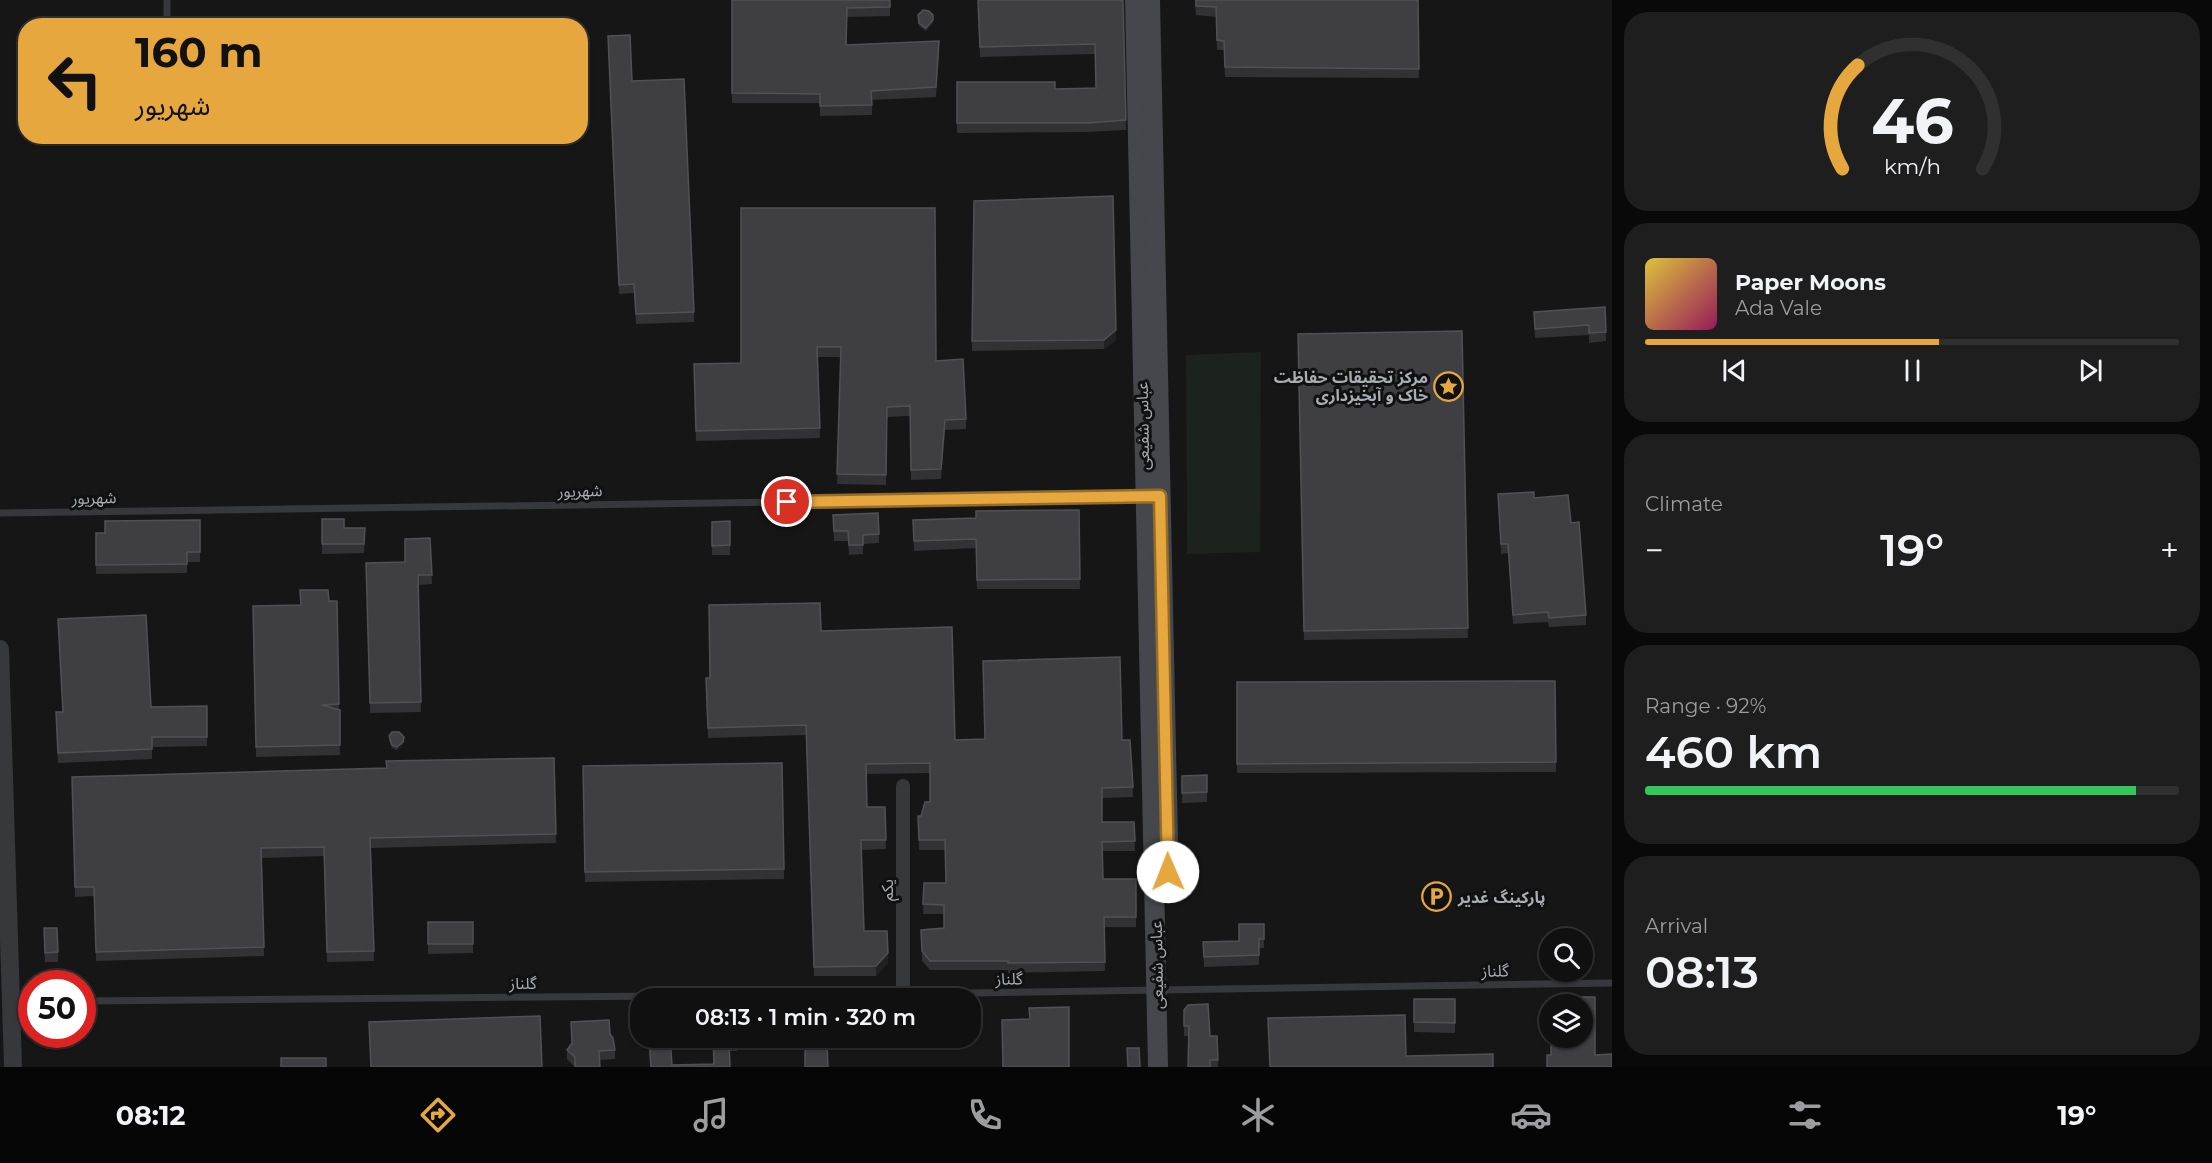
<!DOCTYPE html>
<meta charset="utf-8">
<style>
:root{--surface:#101011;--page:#1e1e1f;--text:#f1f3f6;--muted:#9c9d9f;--line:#303031;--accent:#e6a73e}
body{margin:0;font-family:Montserrat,"Noto Sans Arabic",sans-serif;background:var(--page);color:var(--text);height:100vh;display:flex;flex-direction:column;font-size:22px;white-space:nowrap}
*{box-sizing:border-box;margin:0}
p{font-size:20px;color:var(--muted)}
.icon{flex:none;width:33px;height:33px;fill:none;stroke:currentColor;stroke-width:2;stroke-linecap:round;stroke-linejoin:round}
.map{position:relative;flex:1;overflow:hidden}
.side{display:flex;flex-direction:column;gap:12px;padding:12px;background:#090909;width:600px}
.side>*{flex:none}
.top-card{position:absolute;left:18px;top:18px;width:570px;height:126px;border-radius:24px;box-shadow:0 2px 4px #0004,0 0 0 2px var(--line);background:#e6a73e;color:#111;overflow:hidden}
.controls{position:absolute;left:1539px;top:928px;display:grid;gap:12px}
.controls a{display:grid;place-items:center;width:54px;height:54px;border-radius:50%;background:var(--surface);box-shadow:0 2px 4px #0004,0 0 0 2px var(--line);font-size:30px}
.speed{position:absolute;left:18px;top:970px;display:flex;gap:12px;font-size:30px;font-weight:700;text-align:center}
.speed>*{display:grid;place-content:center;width:78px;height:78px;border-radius:50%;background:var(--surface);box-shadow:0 2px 4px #0004,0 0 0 2px var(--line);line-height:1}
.speed .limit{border:9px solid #d22;background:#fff;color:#111}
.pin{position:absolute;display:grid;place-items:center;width:51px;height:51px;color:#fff;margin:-26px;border:3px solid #fff;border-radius:50%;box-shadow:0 2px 6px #0007}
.me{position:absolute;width:66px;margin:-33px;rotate:359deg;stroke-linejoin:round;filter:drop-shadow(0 0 4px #0008)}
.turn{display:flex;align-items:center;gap:21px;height:126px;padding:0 18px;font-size:27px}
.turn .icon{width:78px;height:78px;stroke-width:2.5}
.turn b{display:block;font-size:42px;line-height:51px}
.big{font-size:45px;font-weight:600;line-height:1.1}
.side .card{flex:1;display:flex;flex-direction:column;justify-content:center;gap:9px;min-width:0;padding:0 21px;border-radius:24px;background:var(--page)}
.side .dial{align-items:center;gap:0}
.dial svg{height:156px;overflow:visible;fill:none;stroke:var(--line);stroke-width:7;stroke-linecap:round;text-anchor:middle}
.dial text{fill:var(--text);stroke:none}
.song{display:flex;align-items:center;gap:18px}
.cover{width:72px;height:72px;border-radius:9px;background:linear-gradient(135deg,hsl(50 70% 55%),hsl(330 70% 35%))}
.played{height:6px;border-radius:3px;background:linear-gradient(90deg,var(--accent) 55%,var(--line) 55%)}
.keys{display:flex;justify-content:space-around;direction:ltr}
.heat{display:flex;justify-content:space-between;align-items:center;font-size:33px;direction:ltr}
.charge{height:9px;border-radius:4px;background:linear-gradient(90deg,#34c759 92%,var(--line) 0)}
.trip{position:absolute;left:630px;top:988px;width:351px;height:60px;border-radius:24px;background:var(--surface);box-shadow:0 2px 4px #0004,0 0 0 2px var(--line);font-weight:600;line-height:60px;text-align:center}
.tab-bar{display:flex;height:96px;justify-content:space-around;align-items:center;background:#060607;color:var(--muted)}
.tab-bar .icon{width:42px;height:42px}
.tab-bar .active{color:var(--accent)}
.tab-bar b{font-size:27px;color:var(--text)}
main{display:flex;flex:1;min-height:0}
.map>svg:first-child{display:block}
.green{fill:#1c221d}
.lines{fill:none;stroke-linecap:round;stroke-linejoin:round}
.service{stroke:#37383c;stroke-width:7}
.minor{stroke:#37383c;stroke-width:14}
.tertiary{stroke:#37383c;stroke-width:18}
.secondary{stroke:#45474c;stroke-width:20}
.wall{fill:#323235}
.shaded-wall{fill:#212123}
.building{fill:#3f3f43;stroke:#4f5155;stroke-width:1.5}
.route-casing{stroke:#966d28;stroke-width:15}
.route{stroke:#e6a73e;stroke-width:10}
.labels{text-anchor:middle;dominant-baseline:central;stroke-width:6;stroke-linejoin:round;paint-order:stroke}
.poi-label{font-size:16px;font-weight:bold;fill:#a8adb6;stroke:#111112;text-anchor:end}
.street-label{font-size:16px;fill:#a8adb6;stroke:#111112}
</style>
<main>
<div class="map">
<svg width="1612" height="1067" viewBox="0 0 1612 1067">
<rect width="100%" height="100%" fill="#161617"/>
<!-- green -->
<polygon class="green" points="1261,352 1260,552 1187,554 1186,355"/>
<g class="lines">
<!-- service -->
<g class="service">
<polyline points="167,0 167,26"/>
<polyline points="0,513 1143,497"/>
<polyline points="13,1001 32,1001"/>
<polyline points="82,1001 903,994 1612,983"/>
</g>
<!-- minor -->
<polyline class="minor" points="903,994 903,786"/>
<!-- tertiary -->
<polyline class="tertiary" points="0,649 13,1067"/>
<!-- secondary -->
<g class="secondary">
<polyline points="1135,0 1158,1067"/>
<polyline points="1150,0 1168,842"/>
</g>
</g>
<!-- wall -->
<g class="wall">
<polygon points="732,0 890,0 890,16 847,17 846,45 939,51 936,97 872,100 872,115 820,116 820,103 732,103"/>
<polygon points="978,0 1123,0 1126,130 1087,132 957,133 957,82 1055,89 1096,88 1095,54 980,57"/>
<polygon points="1195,0 1418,0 1419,78 1225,77 1224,50 1217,50 1216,17 1196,15"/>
<polygon points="918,15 933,23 926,31 919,26"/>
<polygon points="608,46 694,312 694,322 636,324 634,293 619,294"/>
<polygon points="974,201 1116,340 1104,349 972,351"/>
<polygon points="741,208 936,361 966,419 966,429 945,430 941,479 911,480 910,416 887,417 886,485 837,484 841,357 818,357 820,438 696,441 694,364 741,363"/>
<polygon points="1605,307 1606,341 1589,343 1589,335 1535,338 1534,312"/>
<polygon points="1462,331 1468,638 1304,640 1298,334"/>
<polygon points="1498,494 1534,498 1571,523 1586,615 1586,625 1549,627 1548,622 1513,624 1508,553 1501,554"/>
<polygon points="1079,510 1080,589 977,589 976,548 914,551 913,520 976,518"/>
<polygon points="833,515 879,534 879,543 863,544 863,554 849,555 848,541 834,541"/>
<polygon points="322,519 344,528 365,528 364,553 322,554"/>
<polygon points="200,520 200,562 187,562 187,573 96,574 96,533 105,533"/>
<polygon points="730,521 730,555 712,555 712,522"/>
<polygon points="430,538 432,584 418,585 421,712 370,713 366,563 405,562"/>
<polygon points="329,601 337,601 340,755 256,757 253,606 300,605"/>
<polygon points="821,631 955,740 1122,740 1133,787 1133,797 1102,798 1102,822 1134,822 1135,851 1102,851 1103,879 1136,879 1136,927 1104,927 1105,971 1008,973 1008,970 930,970 922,961 921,930 944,928 944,914 923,914 924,883 946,883 945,850 919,850 918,816 921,816 930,802 930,773 866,774 867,807 885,807 886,849 861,850 864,931 888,963 876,976 814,976 806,735 708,738 706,678 710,678"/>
<polygon points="1555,681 1556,772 1237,773 1237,682"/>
<polygon points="207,706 207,746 152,747 152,759 58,763 56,722 151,707"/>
<polygon points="389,736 404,737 403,746 397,750 392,748 389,740"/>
<polygon points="554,758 556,843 371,848 374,961 327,962 324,856 262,858 264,956 96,961 94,896 75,897 72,777 387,768"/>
<polygon points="782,763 784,879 585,882 583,766"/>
<polygon points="1207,775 1207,802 1182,803 1182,776"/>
<polygon points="428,922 473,922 473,953 428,954"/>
<polygon points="1264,924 1264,948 1259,948 1259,965 1204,967 1203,942 1239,941"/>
<polygon points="44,938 58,952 58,962 45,962"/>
<polygon points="1414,999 1455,999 1455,1033 1414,1032"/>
<polygon points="1184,1020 1210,1036 1217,1036 1218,1067 1188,1067 1188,1036 1184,1036"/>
<polygon points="571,1022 610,1034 615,1050 615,1059 599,1060 600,1067 575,1067 567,1059 567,1050 572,1044"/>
<polygon points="649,1038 672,1065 713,1064 713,1038 737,1038 737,1051 730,1051 730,1067 650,1067"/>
</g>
<!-- shaded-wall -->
<g class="shaded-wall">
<polygon points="933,20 933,23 926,31 926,28"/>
<polygon points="939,41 939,51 936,97 936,87"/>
<polygon points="1116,330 1116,340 1104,349 1104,340"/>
<polygon points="945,420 945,430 941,479 941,469"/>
<polygon points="403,742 403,746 397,750 397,747"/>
<polygon points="888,953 888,963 876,976 876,966"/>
</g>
<!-- building -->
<g class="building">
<polygon points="732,0 890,0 890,7 847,8 846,45 939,41 936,87 871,91 872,105 820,106 820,94 732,93"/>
<polygon points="978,0 1123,0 1126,120 1087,123 957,123 957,82 1055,82 1055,89 1096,88 1095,44 980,47"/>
<polygon points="1196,0 1418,0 1419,69 1225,67 1224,41 1217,40 1216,7 1196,6"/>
<polygon points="923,10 929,11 933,15 933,20 926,28 919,23 918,15"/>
<polygon points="630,35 632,81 684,79 694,312 636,314 634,284 619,285 608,36"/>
<polygon points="1113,196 1116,330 1104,340 972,341 974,201"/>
<polygon points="741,208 935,208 936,361 963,359 966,419 945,420 941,469 911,470 910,406 887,407 886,475 837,474 841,347 817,347 820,428 696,431 694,364 741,363"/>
<polygon points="1605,307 1606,332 1589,333 1589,325 1535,329 1534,312"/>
<polygon points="1462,331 1468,628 1304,631 1298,334"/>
<polygon points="1534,492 1534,498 1568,495 1571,523 1579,522 1586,615 1549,618 1548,612 1513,615 1508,544 1501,544 1498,494"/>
<polygon points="1079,510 1080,579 977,580 976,539 914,541 913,520 976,518 976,511"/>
<polygon points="878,513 879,534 863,535 863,545 849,545 848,531 834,531 833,515"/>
<polygon points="322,519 344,519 344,528 365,528 364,544 322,544"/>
<polygon points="200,520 200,552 187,552 187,564 96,565 96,533 105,533 105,521"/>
<polygon points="730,521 730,545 712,546 712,522"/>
<polygon points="430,538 432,575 418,575 421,702 370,703 366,563 405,562 405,539"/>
<polygon points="300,590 328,590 329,601 337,601 339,704 322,705 340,710 340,745 256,747 253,606 301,605"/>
<polygon points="820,603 821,631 952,627 955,740 985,739 983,661 1120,657 1122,740 1130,740 1133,787 1102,788 1102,822 1134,822 1135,841 1102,842 1103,879 1136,879 1136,917 1104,917 1105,962 1008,963 1008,961 930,961 922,951 921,930 944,928 944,905 923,904 924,883 946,883 945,840 919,840 918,816 921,816 925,802 930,802 930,763 866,764 867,807 885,807 886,840 861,840 864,931 887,931 888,953 876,966 814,967 806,725 708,728 706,678 710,678 709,605"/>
<polygon points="146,615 151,707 207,706 207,737 152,737 152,749 58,753 56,712 63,712 58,619"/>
<polygon points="1555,681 1556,762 1237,764 1237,682"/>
<polygon points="392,732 399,732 404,737 403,742 397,747 392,745 389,736"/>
<polygon points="554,758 556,834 370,838 374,951 327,952 324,847 261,848 264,947 96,952 94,887 75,887 72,777 387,768 386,761"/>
<polygon points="782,763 784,869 585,872 583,766"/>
<polygon points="1207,775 1207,792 1182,793 1182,776"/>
<rect x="428" y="922" width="45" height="22"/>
<polygon points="1239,924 1264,924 1264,939 1259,939 1259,955 1204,957 1203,942 1239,941"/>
<polygon points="44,928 57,928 58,952 45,953"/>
<polygon points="1551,997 1595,997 1595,1055 1612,1054 1612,1067 1547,1067 1547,1055 1551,1055 1551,1038 1582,1038 1582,1005 1551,1005"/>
<polygon points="1414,999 1455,999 1455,1023 1414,1022"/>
<polygon points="1208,1004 1210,1036 1217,1036 1218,1060 1210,1060 1210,1067 1188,1067 1189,1026 1184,1026 1184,1010 1188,1005"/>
<polygon points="1069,1007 1069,1067 1003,1067 1002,1020 1030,1019 1029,1008"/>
<polygon points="1405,1015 1406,1056 1493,1054 1493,1067 1270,1067 1268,1018"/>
<polygon points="540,1016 542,1067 371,1067 369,1022"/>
<polygon points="609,1020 610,1034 613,1038 615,1050 599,1051 600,1067 575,1067 575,1057 567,1050 572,1043 571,1022"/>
<polygon points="649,1038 670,1038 672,1065 714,1064 713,1038 737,1038 737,1042 729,1042 730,1067 651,1067"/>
<polygon points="827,1043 828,1067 805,1067 805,1044"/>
<polygon points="1127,1048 1139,1048 1140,1067 1128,1067"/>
<rect x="281" y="1058" width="45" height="9"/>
</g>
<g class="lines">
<defs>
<polyline id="route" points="787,502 1160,496 1168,872"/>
</defs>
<!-- route casing -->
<use href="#route" class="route-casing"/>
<!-- route -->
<use href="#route" class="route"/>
</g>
<!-- icons -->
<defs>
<symbol id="sight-ring" viewBox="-11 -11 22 22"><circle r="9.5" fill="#111112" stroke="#e6a73e" stroke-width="1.5"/><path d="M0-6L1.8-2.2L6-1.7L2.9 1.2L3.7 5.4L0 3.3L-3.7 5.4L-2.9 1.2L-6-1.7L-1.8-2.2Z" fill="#e6a73e"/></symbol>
<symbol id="parking-ring" viewBox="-11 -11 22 22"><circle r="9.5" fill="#111112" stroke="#e6a73e" stroke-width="1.5"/><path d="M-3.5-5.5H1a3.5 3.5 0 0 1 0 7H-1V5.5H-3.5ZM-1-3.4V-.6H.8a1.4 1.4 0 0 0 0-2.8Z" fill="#e6a73e"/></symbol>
</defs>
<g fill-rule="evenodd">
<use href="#sight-ring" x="1432" y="370" width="33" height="33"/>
<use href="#parking-ring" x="1420" y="880" width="33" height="33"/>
</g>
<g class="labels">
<!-- poi labels -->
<g class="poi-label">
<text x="1428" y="377">مرکز تحقیقات حفاظت<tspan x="1428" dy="18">خاک و آبخیزداری</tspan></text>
<text x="1458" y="897" text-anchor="start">پارکینگ غدیر</text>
</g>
<!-- street labels -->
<g class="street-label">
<text transform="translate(1143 426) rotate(-91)">عباس شفیعی</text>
<text transform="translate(580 491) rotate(-1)">شهریور</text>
<text transform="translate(94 498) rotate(-1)">شهریور</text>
<text transform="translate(887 890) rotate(-90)">یکم</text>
<text transform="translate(1157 965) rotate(-91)">عباس شفیعی</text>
<text transform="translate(1495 971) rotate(-1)">گلناز</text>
<text transform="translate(1009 979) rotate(-1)">گلناز</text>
<text x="523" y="983">گلناز</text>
</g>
</g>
</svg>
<div class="controls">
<a><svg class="icon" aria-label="search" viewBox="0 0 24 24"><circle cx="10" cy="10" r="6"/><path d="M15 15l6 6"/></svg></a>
<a><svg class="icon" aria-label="layers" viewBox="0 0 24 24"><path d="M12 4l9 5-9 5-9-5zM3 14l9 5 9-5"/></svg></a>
</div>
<div class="speed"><div class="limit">50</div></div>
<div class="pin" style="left:787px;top:502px;background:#d93025"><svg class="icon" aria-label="arrive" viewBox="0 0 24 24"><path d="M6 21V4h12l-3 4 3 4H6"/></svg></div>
<svg class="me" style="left:1168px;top:872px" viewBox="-20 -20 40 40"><circle r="19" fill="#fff"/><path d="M0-13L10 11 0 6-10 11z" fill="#e6a73e"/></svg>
<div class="trip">08:13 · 1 min · 320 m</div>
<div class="top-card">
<div class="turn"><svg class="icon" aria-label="left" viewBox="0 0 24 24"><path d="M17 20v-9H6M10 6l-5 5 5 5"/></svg><div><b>160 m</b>شهریور</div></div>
</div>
</div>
<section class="side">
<div class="card dial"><svg viewBox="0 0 100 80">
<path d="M14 69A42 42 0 1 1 86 69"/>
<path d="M14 69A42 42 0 0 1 22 16" stroke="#e6a73e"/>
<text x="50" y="56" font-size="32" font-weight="700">46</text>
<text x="50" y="72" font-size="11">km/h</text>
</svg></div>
<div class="card">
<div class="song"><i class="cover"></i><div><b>Paper Moons</b><p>Ada Vale</p></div></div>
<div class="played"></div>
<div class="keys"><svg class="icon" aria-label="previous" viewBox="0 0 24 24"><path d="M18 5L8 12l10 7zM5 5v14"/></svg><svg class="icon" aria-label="pause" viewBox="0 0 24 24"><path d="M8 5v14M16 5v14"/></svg><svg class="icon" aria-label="next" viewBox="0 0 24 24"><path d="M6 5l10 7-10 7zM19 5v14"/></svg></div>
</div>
<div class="card"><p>Climate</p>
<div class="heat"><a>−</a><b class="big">19°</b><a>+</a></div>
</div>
<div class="card"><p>Range · 92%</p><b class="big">460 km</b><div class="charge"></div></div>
<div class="card"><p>Arrival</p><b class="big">08:13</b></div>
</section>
</main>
<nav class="tab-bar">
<b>08:12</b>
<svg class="icon active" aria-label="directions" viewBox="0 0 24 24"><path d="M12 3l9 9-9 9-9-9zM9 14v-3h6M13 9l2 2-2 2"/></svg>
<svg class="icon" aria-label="music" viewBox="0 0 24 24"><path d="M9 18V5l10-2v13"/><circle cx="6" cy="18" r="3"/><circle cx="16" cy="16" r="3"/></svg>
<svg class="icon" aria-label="phone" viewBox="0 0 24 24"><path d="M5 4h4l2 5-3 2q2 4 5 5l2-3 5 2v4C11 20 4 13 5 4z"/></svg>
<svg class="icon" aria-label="climate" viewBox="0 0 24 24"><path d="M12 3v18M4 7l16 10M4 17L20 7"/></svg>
<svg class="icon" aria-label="car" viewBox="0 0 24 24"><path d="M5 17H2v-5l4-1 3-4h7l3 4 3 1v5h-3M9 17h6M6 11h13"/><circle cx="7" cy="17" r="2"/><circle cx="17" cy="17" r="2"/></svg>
<svg class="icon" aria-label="filters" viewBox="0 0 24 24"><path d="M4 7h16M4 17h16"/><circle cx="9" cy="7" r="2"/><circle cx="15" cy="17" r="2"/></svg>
<b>19°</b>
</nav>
